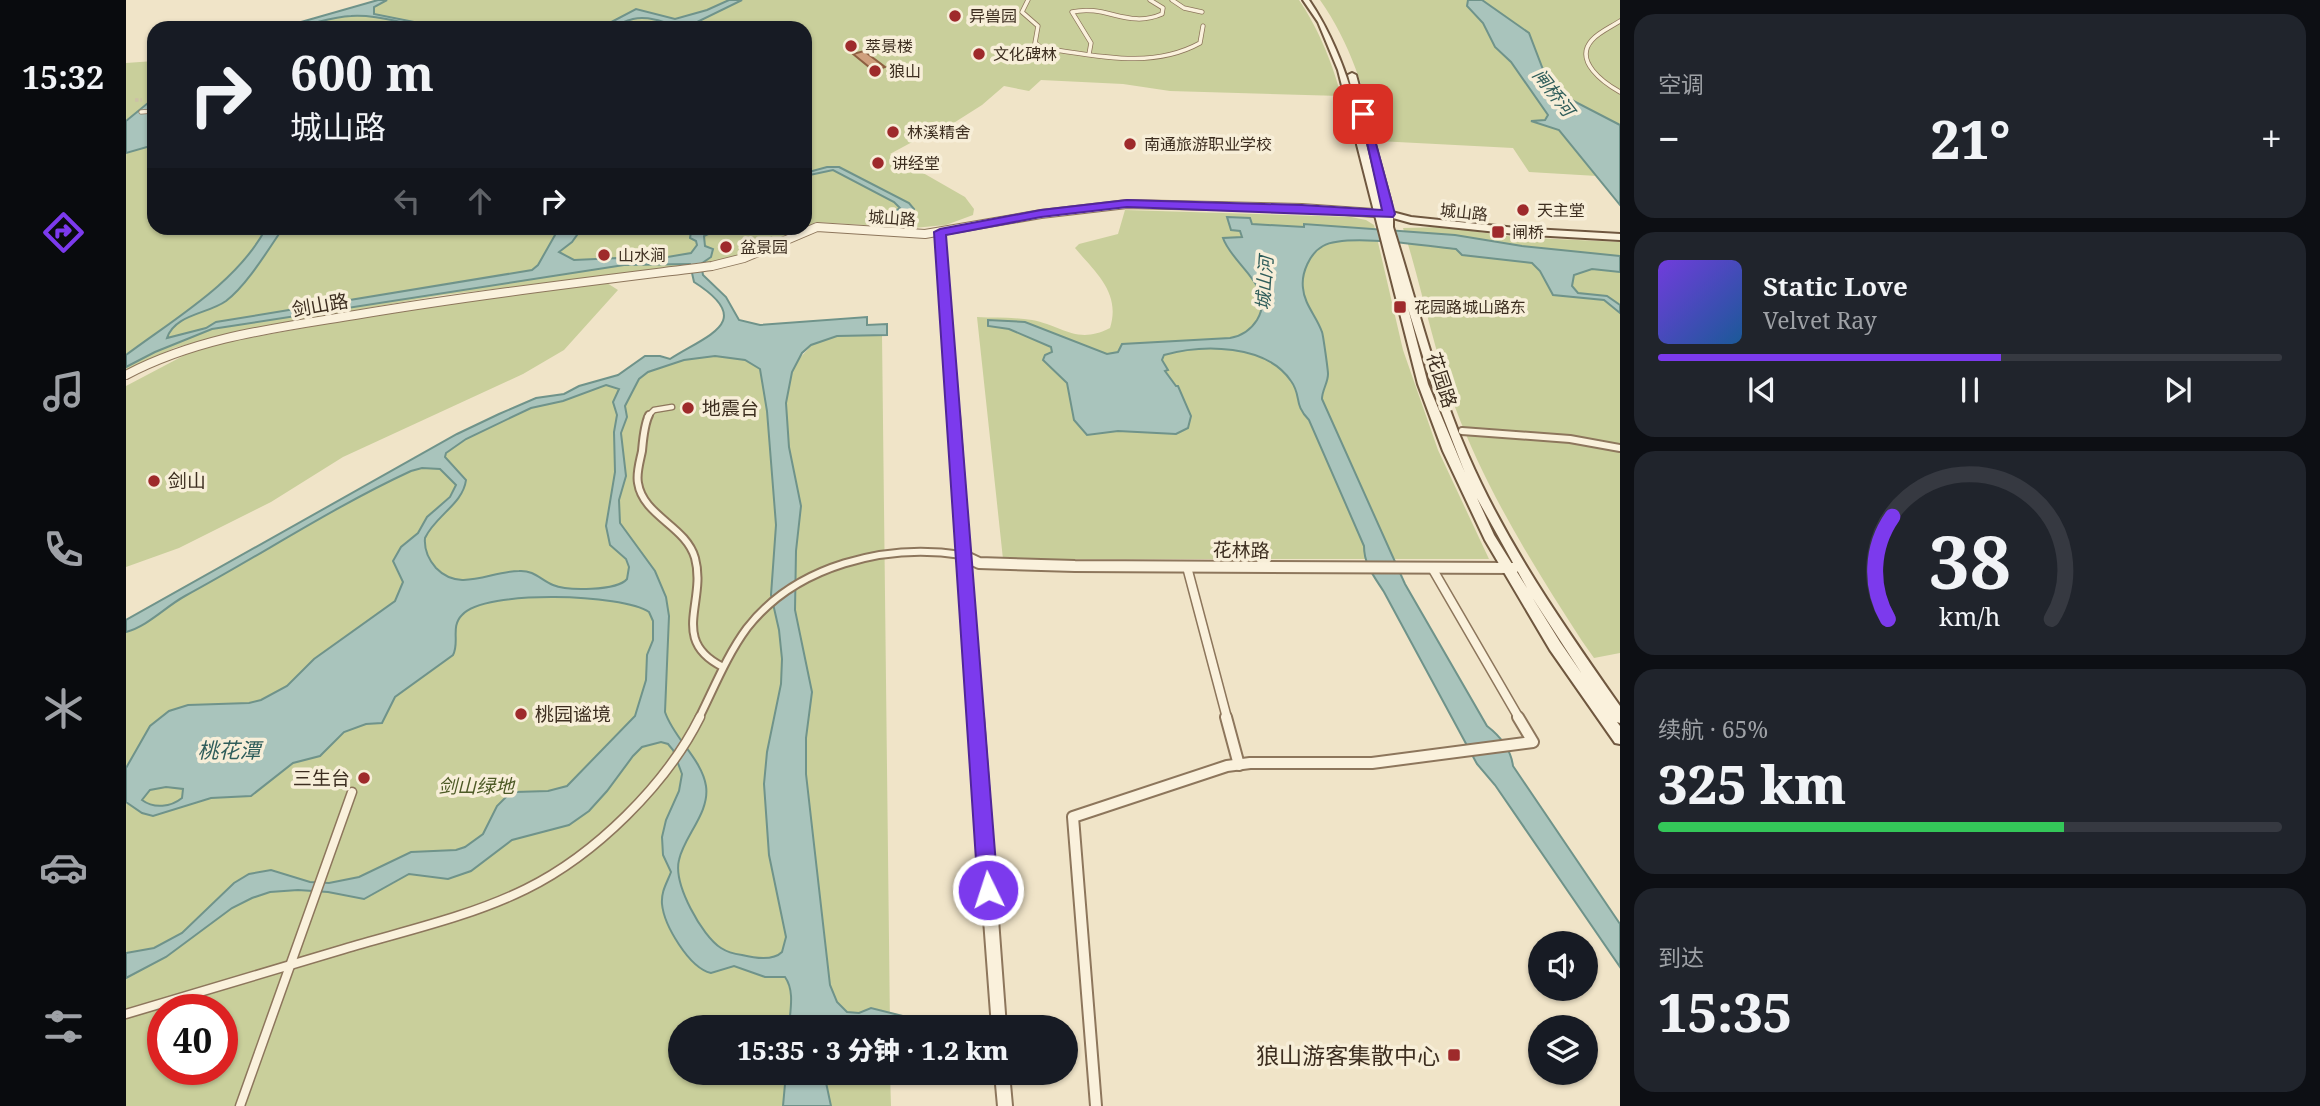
<!DOCTYPE html>
<html lang="zh">
<meta charset="utf-8">
<style>
:root{--surface:#171b24;--page:#20242c;--text:#f1f3f6;--muted:#9ea1a6;--line:#363941;--accent:#7c3aed}
body{margin:0;font-family:"Noto Serif","Noto Sans SC",serif;background:var(--page);color:var(--text);height:100vh;display:flex;flex-direction:column;font-size:26px;white-space:nowrap}
*{box-sizing:border-box;margin:0}
p{font-size:23px;color:var(--muted)}
.icon{flex:none;width:38px;height:38px;fill:none;stroke:currentColor;stroke-width:2;stroke-linecap:round;stroke-linejoin:round}
.map{position:relative;flex:1;overflow:hidden}
.details{display:flex;flex-direction:column;gap:14px;padding:14px;background:#0d0f14;width:700px}
.details>*{flex:none}
.banner{position:absolute;left:21px;top:21px;width:665px;height:214px;border-radius:21px;box-shadow:0 2px 5px #0004;background:#171b24;color:var(--text);overflow:hidden}
.fabs{position:absolute;left:1402px;top:931px;display:grid;gap:14px}
.fabs a{display:grid;place-items:center;width:70px;height:70px;border-radius:50%;background:var(--surface);box-shadow:0 2px 5px #0004;font-size:35px}
.speed{position:absolute;left:21px;top:994px;display:flex;gap:14px;font-size:35px;font-weight:700;text-align:center}
.speed>*{display:grid;place-content:center;width:91px;height:91px;border-radius:50%;background:var(--surface);box-shadow:0 2px 5px #0004;line-height:1}
.speed .limit{border:10px solid #d22;background:#fff;color:#111}
.pin{position:absolute;display:grid;place-items:center;width:60px;height:60px;color:#fff;margin:-30px;border-radius:14px;box-shadow:0 4px 10px #0006}
.me{position:absolute;width:77px;margin:-38px;rotate:356deg;stroke-linejoin:round;filter:drop-shadow(0 0 5px #0008)}
.turn{display:flex;align-items:center;gap:24px;height:147px;padding:0 28px;font-size:32px}
.turn .icon{width:91px;height:91px;stroke-width:2.5}
.turn b{display:block;font-size:49px;line-height:60px}
.lanes{display:flex;align-items:center;height:66px;padding:0 28px;background:#0003;justify-content:center;gap:35px;direction:ltr}
.lanes .off{opacity:.35}
.big{font-size:52px;font-weight:800;line-height:1.1}
.details .widget{flex:1;display:flex;flex-direction:column;justify-content:center;gap:10px;min-width:0;padding:0 24px;border-radius:21px;background:var(--page)}
.details .dial{align-items:center;gap:0}
.dial svg{height:182px;overflow:visible;fill:none;stroke:var(--line);stroke-width:7;stroke-linecap:round;text-anchor:middle}
.dial text{fill:var(--text);stroke:none}
.song{display:flex;align-items:center;gap:21px}
.cover{width:84px;height:84px;border-radius:10px;background:linear-gradient(135deg,hsl(260 70% 55%),hsl(210 70% 35%))}
.played{height:7px;border-radius:4px;background:linear-gradient(90deg,var(--accent) 55%,var(--line) 55%)}
.keys{display:flex;justify-content:space-around;direction:ltr}
.heat{display:flex;justify-content:space-between;align-items:center;font-size:38px;direction:ltr}
.charge{height:10px;border-radius:5px;background:linear-gradient(90deg,#34c759 65%,var(--line) 0)}
.trip{position:absolute;left:542px;top:1015px;width:410px;height:70px;border-radius:35px;background:var(--surface);box-shadow:0 2px 5px #0004;font-weight:800;line-height:70px;text-align:center}
main{display:flex;flex:1;min-height:0}
.tabs{display:flex;flex-direction:column;width:126px;justify-content:space-around;align-items:center;background:#090b0e;color:var(--muted)}
.tabs .icon{width:49px;height:49px}
.tabs .current{color:var(--accent)}
.tabs b{font-size:32px;color:var(--text)}
.map>svg:first-child{display:block}
.green{fill:#c9cf9b;fill-rule:evenodd}
.water{fill:#a9c4bc;stroke:#6f938a;stroke-width:2;fill-rule:evenodd}
.building{fill:#cf9f7d;stroke:#8d5f41;stroke-width:2}
.lines{fill:none;stroke-linecap:round;stroke-linejoin:round}
.pedestrian-tunnel{stroke:#ccc0a6;stroke-width:3.5;stroke-dasharray:3.5 2;stroke-linecap:butt}
.pedestrian-far3-casing{stroke:#8d765c;stroke-width:5}
.pedestrian-far2-casing{stroke:#8d765c;stroke-width:7}
.pedestrian-far1-casing{stroke:#8d765c;stroke-width:10}
.pedestrian-casing{stroke:#8d765c;stroke-width:11}
.minor-far1-casing{stroke:#8d765c;stroke-width:11}
.minor-casing{stroke:#8d765c;stroke-width:14}
.tertiary-far2-casing{stroke:#8d765c;stroke-width:10}
.tertiary-far1-casing{stroke:#8d765c;stroke-width:14}
.tertiary-casing{stroke:#8d765c;stroke-width:18}
.secondary-casing{stroke:#6f573f;stroke-width:4}
.pedestrian-far3{stroke:#faf1dc;stroke-width:3.5}
.pedestrian-far2{stroke:#faf1dc;stroke-width:4.5}
.pedestrian-far1{stroke:#faf1dc;stroke-width:6}
.pedestrian{stroke:#faf1dc;stroke-width:8}
.minor-far1{stroke:#faf1dc;stroke-width:8}
.minor{stroke:#faf1dc;stroke-width:10}
.tertiary-far2{stroke:#faf1dc;stroke-width:8}
.tertiary-far1{stroke:#faf1dc;stroke-width:10}
.tertiary{stroke:#faf1dc;stroke-width:14}
.secondary{fill:#faf1dc;fill-rule:evenodd}
.route{fill:#7c3aed;stroke:#51269a;stroke-width:2}
.poi-dot{fill:#9e2a2b;stroke:#f7eed8;stroke-width:2.5}
.labels{text-anchor:middle;dominant-baseline:central;stroke-width:7;stroke-linejoin:round;paint-order:stroke}
.far-poi-label{font-size:16px;fill:#3d2e20;stroke:#f7eed8;text-anchor:start}
.far-street-label{font-size:16px;fill:#3d2e20;stroke:#f7eed8}
.far-water-label{font-size:18px;font-style:italic;fill:#2f5d5a;stroke:#f7eed8}
.street-label{font-size:19px;fill:#3d2e20;stroke:#f7eed8}
.poi-label{font-size:19px;fill:#3d2e20;stroke:#f7eed8;text-anchor:start}
.park-label{font-size:19px;font-style:italic;fill:#4d5a26;stroke:#f7eed8}
.water-label{font-size:21px;font-style:italic;fill:#2f5d5a;stroke:#f7eed8}
.near-poi-label{font-size:23px;fill:#3d2e20;stroke:#f7eed8;text-anchor:end}
</style>
<main>
<nav class="tabs">
<b>15:32</b>
<svg class="icon current" aria-label="directions" viewBox="0 0 24 24"><path d="M12 3l9 9-9 9-9-9zM9 14v-3h6M13 9l2 2-2 2"/></svg>
<svg class="icon" aria-label="music" viewBox="0 0 24 24"><path d="M9 18V5l10-2v13"/><circle cx="6" cy="18" r="3"/><circle cx="16" cy="16" r="3"/></svg>
<svg class="icon" aria-label="phone" viewBox="0 0 24 24"><path d="M5 4h4l2 5-3 2q2 4 5 5l2-3 5 2v4C11 20 4 13 5 4z"/></svg>
<svg class="icon" aria-label="climate" viewBox="0 0 24 24"><path d="M12 3v18M4 7l16 10M4 17L20 7"/></svg>
<svg class="icon" aria-label="car" viewBox="0 0 24 24"><path d="M5 17H2v-5l4-1 3-4h7l3 4 3 1v5h-3M9 17h6M6 11h13"/><circle cx="7" cy="17" r="2"/><circle cx="17" cy="17" r="2"/></svg>
<svg class="icon" aria-label="filters" viewBox="0 0 24 24"><path d="M4 7h16M4 17h16"/><circle cx="9" cy="7" r="2"/><circle cx="15" cy="17" r="2"/></svg>
</nav>
<div class="map">
<svg width="1494" height="1106" viewBox="0 0 1494 1106">
<rect width="100%" height="100%" fill="#f0e4c8"/>
<!-- green -->
<g class="green">
<path d="M258,0H1173C1190,25 1206,60 1215,96L1044,91L997,84L915,80L903,91L878,86L856,105L815,131L801,134L764,154L839,197L848,209L847,215L820,225L787,228L690,222L658,240L593,263L317,295L115,330L48,348L0,372V63L28,61V228H679V28H161Z"/>
<path d="M1194,0H1494V205L1471,176L1403,172L1387,148L1252,141C1238,90 1225,44 1194,0Z"/>
<path d="M999,210L1225,217L1240,220L1248,225L1277,350L1312,450L1363,559H877L851,317C869,318 888,317 906,320C937,326 951,345 984,328C995,293 970,273 949,248L953,244L992,234Z"/>
<path d="M1318,227L1388,237L1494,242V653L1468,658L1456,641C1408,567 1360,490 1329,407C1307,349 1296,287 1277,228Z"/>
<polygon points="481,283 492,290 438,350 397,374 217,457 145,502 53,548 0,567 0,386 74,347 276,310"/>
<path d="M756,335L764,1027H555V1073H764L765,1106H0V620L331,434L410,398L438,394L453,386L492,375L519,356H534L543,359L558,360L589,356L619,360L634,369L670,362L686,345L711,336ZM37,1010H96V1069H37Z"/>
</g>
<!-- water -->
<g class="water">
<path d="M252,0H261L248,7V14L318,28C287,28 256,14 225,16C201,17 179,28 154,28Z"/>
<path d="M603,0H616L559,28H542V23C530,20 519,16 507,19C495,22 487,28 474,28L510,9L549,19L581,10Z"/>
<polygon points="1342,0 1356,0 1403,33 1421,80 1434,94 1494,125 1494,205 1433,130 1405,121 1419,120 1422,115 1385,62 1369,47 1357,23 1341,6"/>
<polygon points="28,98 28,145 0,153 0,121"/>
<polygon points="713,167 783,203 788,209 772,228 763,227 768,223 762,215 774,208 768,202 707,170 679,176 679,173 701,167"/>
<path d="M1101,217L1124,218L1126,224L1178,227V224L1329,235L1396,246L1494,256V272L1466,269L1448,275L1446,286L1452,293L1481,296L1494,305V313L1478,300L1427,295L1414,271L1406,263L1336,255L1330,249C1301,246 1220,233 1197,246C1184,253 1175,273 1177,288C1178,304 1191,317 1196,332C1197,334 1202,370 1202,374C1202,383 1196,390 1196,399L1279,584L1361,726C1374,736 1385,750 1387,766L1494,924V967L1369,785L1351,764L1258,592C1248,576 1238,565 1238,546L1183,420C1167,404 1176,396 1165,381C1140,344 1077,344 1038,355L1036,360L1042,370L1039,371L1050,386H1052L1065,416L1062,428L1050,434L992,431L961,435L948,420L941,383L917,360L919,355L926,352L925,347L883,329L862,326V320L899,322L981,354L992,352L996,344L1104,338C1116,336 1124,331 1131,320C1151,287 1106,265 1097,238L1116,237L1114,231L1105,230Z"/>
<path d="M140,228H157C142,250 121,285 100,301C82,314 49,314 41,338L80,328L90,322L406,270L412,265L433,228H456L446,242L433,252L448,260L492,258L524,260L565,253L571,245L570,241L564,238L565,232L576,228H595L578,236L579,246L587,249L585,257L575,264L577,275L600,297L613,320L634,325L741,317V325L761,324V335L711,336L685,345L676,353L666,372L660,403L663,447L675,506L670,551L669,610L686,692L680,738V774L704,985L711,1002L721,1012L733,1013L745,1008L777,1016V1024L663,1027C664,1011 669,991 659,977H639L608,966L585,973C563,968 538,925 536,904C535,891 541,883 545,872L537,855L536,837L540,820L553,791L556,774L547,750L542,744L535,742L516,747L507,756L481,791L463,811L443,825L386,840L345,871L322,879L283,874L238,899L202,892L172,890L144,892L126,898L106,908L40,957L0,978V953L28,948L56,933L108,883L123,874L145,870L184,882L203,883L233,877L285,852L330,850L339,847L357,834L371,806L382,795L389,792L422,791L441,786L509,716L520,680L521,655L527,640V621L523,612C497,594 359,589 336,615C324,627 334,642 327,655L269,697L256,723L240,724L218,732L194,756L167,763L125,796L85,798L27,816L16,813L0,802V768L24,726L43,711L62,705L123,703L135,700L161,686L188,659L269,601L277,582L267,561L275,547L292,533L301,517L324,497L330,485L314,469L296,468L285,471C207,507 135,555 59,596C39,607 22,626 0,632V620L331,434L373,414L410,398L438,394L453,386L492,375L519,356H534L544,359C581,335 631,322 568,282L564,264L498,265L86,329L29,352L0,367V355C48,319 112,282 140,228ZM589,356L619,360L634,369L641,411L650,525L645,595L653,630L656,659L655,684L641,752L638,784L643,855L660,937L656,952C647,961 628,958 616,955C609,954 601,952 595,948C576,936 547,884 553,860C558,836 584,813 580,786C576,759 548,739 539,712L543,616L540,597L529,571L494,523L493,500L500,476L495,433L501,417L499,406L513,379L522,372L558,360ZM480,385L493,389L487,402L491,415L488,432L489,472L480,526L484,545L500,559L503,567L501,579C491,591 441,591 427,585C415,580 408,570 393,571C364,571 334,593 310,568C302,559 298,549 299,538C309,516 337,504 340,480L319,457L320,453L340,439L405,408L437,401ZM40,787L57,789L56,798C45,807 28,809 16,800L24,790Z"/>
<polygon points="660,1073 698,1073 705,1106 657,1106"/>
</g>
<!-- building -->
<polygon class="building" points="738,51 759,67 748,71 727,54"/>
<g class="lines">
<!-- pedestrian-tunnel -->
<polyline class="pedestrian-tunnel" points="9,100 16,100"/>
<defs>
<g id="pedestrian-far3">
<path d="M902,0L896,12L912,26L909,43L916,48C969,55 1025,70 1074,43L1077,26"/>
<polyline points="1046,0 1058,8 1076,12"/>
<path d="M1494,21C1485,27 1473,32 1466,40C1447,61 1478,83 1494,92"/>
<path d="M963,54L965,43L946,12C980,4 1002,29 1036,14L1037,8L1024,0"/>
<polyline points="15,112 28,111"/>
</g>
<polyline id="pedestrian-far2" points="521,417 528,410 546,407"/>
<g id="pedestrian-far1">
<path d="M523,415C518,425 517,440 516,451C514,461 510,473 512,483C517,516 560,526 569,558C581,602 543,640 597,667"/>
<polyline points="1336,431 1444,439 1494,448"/>
<path d="M573,718C588,688 601,655 621,628C670,565 760,543 836,555"/>
</g>
<g id="pedestrian">
<path d="M0,1014C73,992 146,970 218,949C278,931 343,917 400,889C469,855 540,785 574,717"/>
<polyline points="114,1106 226,792"/>
</g>
<g id="minor-far1">
<polyline points="1061,567 1101,718"/>
<polyline points="1306,568 1393,718"/>
</g>
<g id="minor">
<polyline points="1100,717 1113,765"/>
<polyline points="970,1106 947,817 1101,766 1124,763 1246,763 1407,742 1392,717"/>
</g>
<g id="tertiary-far2">
<polyline points="814,232 828,417"/>
<path d="M0,375C72,337 150,328 229,315C348,295 467,281 586,266L618,258L691,227L799,234L915,214L1001,204L1176,208L1262,214"/>
</g>
<g id="tertiary-far1">
<polyline points="828,415 850,718"/>
<polyline points="836,555 853,563 949,566 1388,568"/>
</g>
<g id="tertiary">
<polyline points="850,717 873,1027"/>
<polyline points="876,1073 879,1106"/>
</g>
<path id="secondary" d="M1177,0H1183C1226,63 1238,142 1258,214L1257,203L1222,75L1226,73L1230,75L1265,203L1266,212L1285,217L1390,228L1494,234V240L1390,234L1285,223L1267,218V227C1291,303 1310,382 1342,455C1381,545 1438,626 1494,706V723L1491,722L1494,726V744L1489,743L1424,650L1359,540L1317,451L1292,384L1212,70L1192,22ZM1282,308L1310,398L1339,473L1302,384ZM1351,498L1401,588L1368,535ZM1406,597L1456,674L1434,642Z"/>
</defs>
<!-- pedestrian-far3 casing -->
<use href="#pedestrian-far3" class="pedestrian-far3-casing"/>
<!-- pedestrian-far2 casing -->
<use href="#pedestrian-far2" class="pedestrian-far2-casing"/>
<!-- pedestrian-far1 casing -->
<use href="#pedestrian-far1" class="pedestrian-far1-casing"/>
<!-- pedestrian casing -->
<use href="#pedestrian" class="pedestrian-casing"/>
<!-- minor-far1 casing -->
<use href="#minor-far1" class="minor-far1-casing"/>
<!-- minor casing -->
<use href="#minor" class="minor-casing"/>
<!-- tertiary-far2 casing -->
<use href="#tertiary-far2" class="tertiary-far2-casing"/>
<!-- tertiary-far1 casing -->
<use href="#tertiary-far1" class="tertiary-far1-casing"/>
<!-- tertiary casing -->
<use href="#tertiary" class="tertiary-casing"/>
<!-- secondary casing -->
<use href="#secondary" class="secondary-casing"/>
<!-- pedestrian-far3 -->
<use href="#pedestrian-far3" class="pedestrian-far3"/>
<!-- pedestrian-far2 -->
<use href="#pedestrian-far2" class="pedestrian-far2"/>
<!-- pedestrian-far1 -->
<use href="#pedestrian-far1" class="pedestrian-far1"/>
<!-- pedestrian -->
<use href="#pedestrian" class="pedestrian"/>
<!-- minor-far1 -->
<use href="#minor-far1" class="minor-far1"/>
<!-- minor -->
<use href="#minor" class="minor"/>
<!-- tertiary-far2 -->
<use href="#tertiary-far2" class="tertiary-far2"/>
<!-- tertiary-far1 -->
<use href="#tertiary-far1" class="tertiary-far1"/>
<!-- tertiary -->
<use href="#tertiary" class="tertiary"/>
<!-- secondary -->
<use href="#secondary" class="secondary"/>
</g>
<!-- route -->
<polygon class="route" points="1234,111 1242,114 1269,214 1267,217 1001,207 915,217 820,235 872,890 869,897 862,900 855,897 852,890 808,232 814,229 915,210 1001,200 1176,205 1256,210"/>
<!-- markers -->
<g class="poi-dot">
<circle cx="829" cy="16" r="7"/>
<circle cx="725" cy="46" r="7"/>
<circle cx="853" cy="54" r="7"/>
<circle cx="749" cy="71" r="7"/>
<circle cx="767" cy="132" r="7"/>
<circle cx="1004" cy="144" r="7"/>
<circle cx="752" cy="163" r="7"/>
<circle cx="1397" cy="210" r="7"/>
<rect x="1365" y="225" width="14" height="14" rx="3.5"/>
<circle cx="600" cy="247" r="7"/>
<circle cx="478" cy="255" r="7"/>
<rect x="1267" y="300" width="14" height="14" rx="3.5"/>
<circle cx="562" cy="408" r="7"/>
<circle cx="28" cy="481" r="7"/>
<circle cx="395" cy="714" r="7"/>
<circle cx="238" cy="778" r="7"/>
<rect x="1321" y="1048" width="14" height="14" rx="3.5"/>
</g>
<g class="labels">
<!-- far-poi labels -->
<g class="far-poi-label">
<text x="843" y="16">异兽园</text>
<text x="739" y="46">萃景楼</text>
<text x="867" y="54">文化碑林</text>
<text x="763" y="71">狼山</text>
<text x="781" y="132">林溪精舍</text>
<text x="1018" y="144">南通旅游职业学校</text>
<text x="766" y="163">讲经堂</text>
<text x="1411" y="210">天主堂</text>
<text x="1386" y="232">闸桥</text>
<text x="614" y="247">盆景园</text>
<text x="492" y="255">山水涧</text>
<text x="1288" y="307">花园路城山路东</text>
</g>
<!-- far-street labels -->
<g class="far-street-label">
<text transform="translate(1338 212) rotate(6)">城山路</text>
<text transform="translate(766 218) rotate(4)">城山路</text>
</g>
<!-- far-water labels -->
<g class="far-water-label">
<text transform="translate(1428 92) rotate(52)">闸桥河</text>
<text transform="translate(1138 283) rotate(-86)">城山河</text>
</g>
<!-- street labels -->
<g class="street-label">
<text transform="translate(194 305) rotate(-10)">剑山路</text>
<text transform="translate(1316 380) rotate(72)">花园路</text>
<text transform="translate(1115 550) rotate(1)">花林路</text>
</g>
<!-- poi labels -->
<g class="poi-label">
<text x="576" y="408">地震台</text>
<text x="42" y="481">剑山</text>
<text x="409" y="714">桃园谧境</text>
<text x="224" y="778" text-anchor="end">三生台</text>
</g>
<!-- park labels -->
<g class="park-label">
<text x="350" y="786">剑山绿地</text>
</g>
<!-- water labels -->
<g class="water-label">
<text x="103" y="750">桃花潭</text>
</g>
<!-- near-poi labels -->
<g class="near-poi-label">
<text x="1314" y="1055">狼山游客集散中心</text>
</g>
</g>
</svg>
<div class="fabs">
<a><svg class="icon" aria-label="sound" viewBox="0 0 24 24"><path d="M4 9h4l5-4v14l-5-4H4zM17 9q2 3 0 6"/></svg></a>
<a><svg class="icon" aria-label="layers" viewBox="0 0 24 24"><path d="M12 4l9 5-9 5-9-5zM3 14l9 5 9-5"/></svg></a>
</div>
<div class="speed"><div class="limit">40</div></div>
<div class="pin" style="left:1237px;top:114px;background:#d93025"><svg class="icon" aria-label="arrive" viewBox="0 0 24 24"><path d="M6 21V4h12l-3 4 3 4H6"/></svg></div>
<svg class="me" style="left:862px;top:890px" viewBox="-20 -20 40 40"><circle r="17" fill="#7c3aed" stroke="#fff" stroke-width="3"/><path d="M0-11L8 9 0 5-8 9z" fill="#fff"/></svg>
<div class="trip">15:35 · 3 分钟 · 1.2 km</div>
<div class="banner">
<div class="turn"><svg class="icon" aria-label="right" viewBox="0 0 24 24"><path d="M7 20v-9h11M14 6l5 5-5 5"/></svg><div><b>600 m</b>城山路</div></div>
<div class="lanes"><svg class="icon off" aria-label="left" viewBox="0 0 24 24"><path d="M17 20v-9H6M10 6l-5 5 5 5"/></svg><svg class="icon off" aria-label="ahead" viewBox="0 0 24 24"><path d="M12 20V5M6 11l6-6 6 6"/></svg><svg class="icon" aria-label="right" viewBox="0 0 24 24"><path d="M7 20v-9h11M14 6l5 5-5 5"/></svg></div>
</div>
</div>
<section class="details">
<div class="widget"><p>空调</p>
<div class="heat"><a>−</a><b class="big">21°</b><a>+</a></div>
</div>
<div class="widget">
<div class="song"><i class="cover"></i><div><b>Static Love</b><p>Velvet Ray</p></div></div>
<div class="played"></div>
<div class="keys"><svg class="icon" aria-label="previous" viewBox="0 0 24 24"><path d="M18 5L8 12l10 7zM5 5v14"/></svg><svg class="icon" aria-label="pause" viewBox="0 0 24 24"><path d="M8 5v14M16 5v14"/></svg><svg class="icon" aria-label="next" viewBox="0 0 24 24"><path d="M6 5l10 7-10 7zM19 5v14"/></svg></div>
</div>
<div class="widget dial"><svg viewBox="0 0 100 80">
<path d="M14 69A42 42 0 1 1 86 69"/>
<path d="M14 69A42 42 0 0 1 16 24" stroke="#7c3aed"/>
<text x="50" y="56" font-size="32" font-weight="700">38</text>
<text x="50" y="72" font-size="11">km/h</text>
</svg></div>
<div class="widget"><p>续航 · 65%</p><b class="big">325 km</b><div class="charge"></div></div>
<div class="widget"><p>到达</p><b class="big">15:35</b></div>
</section>
</main>
